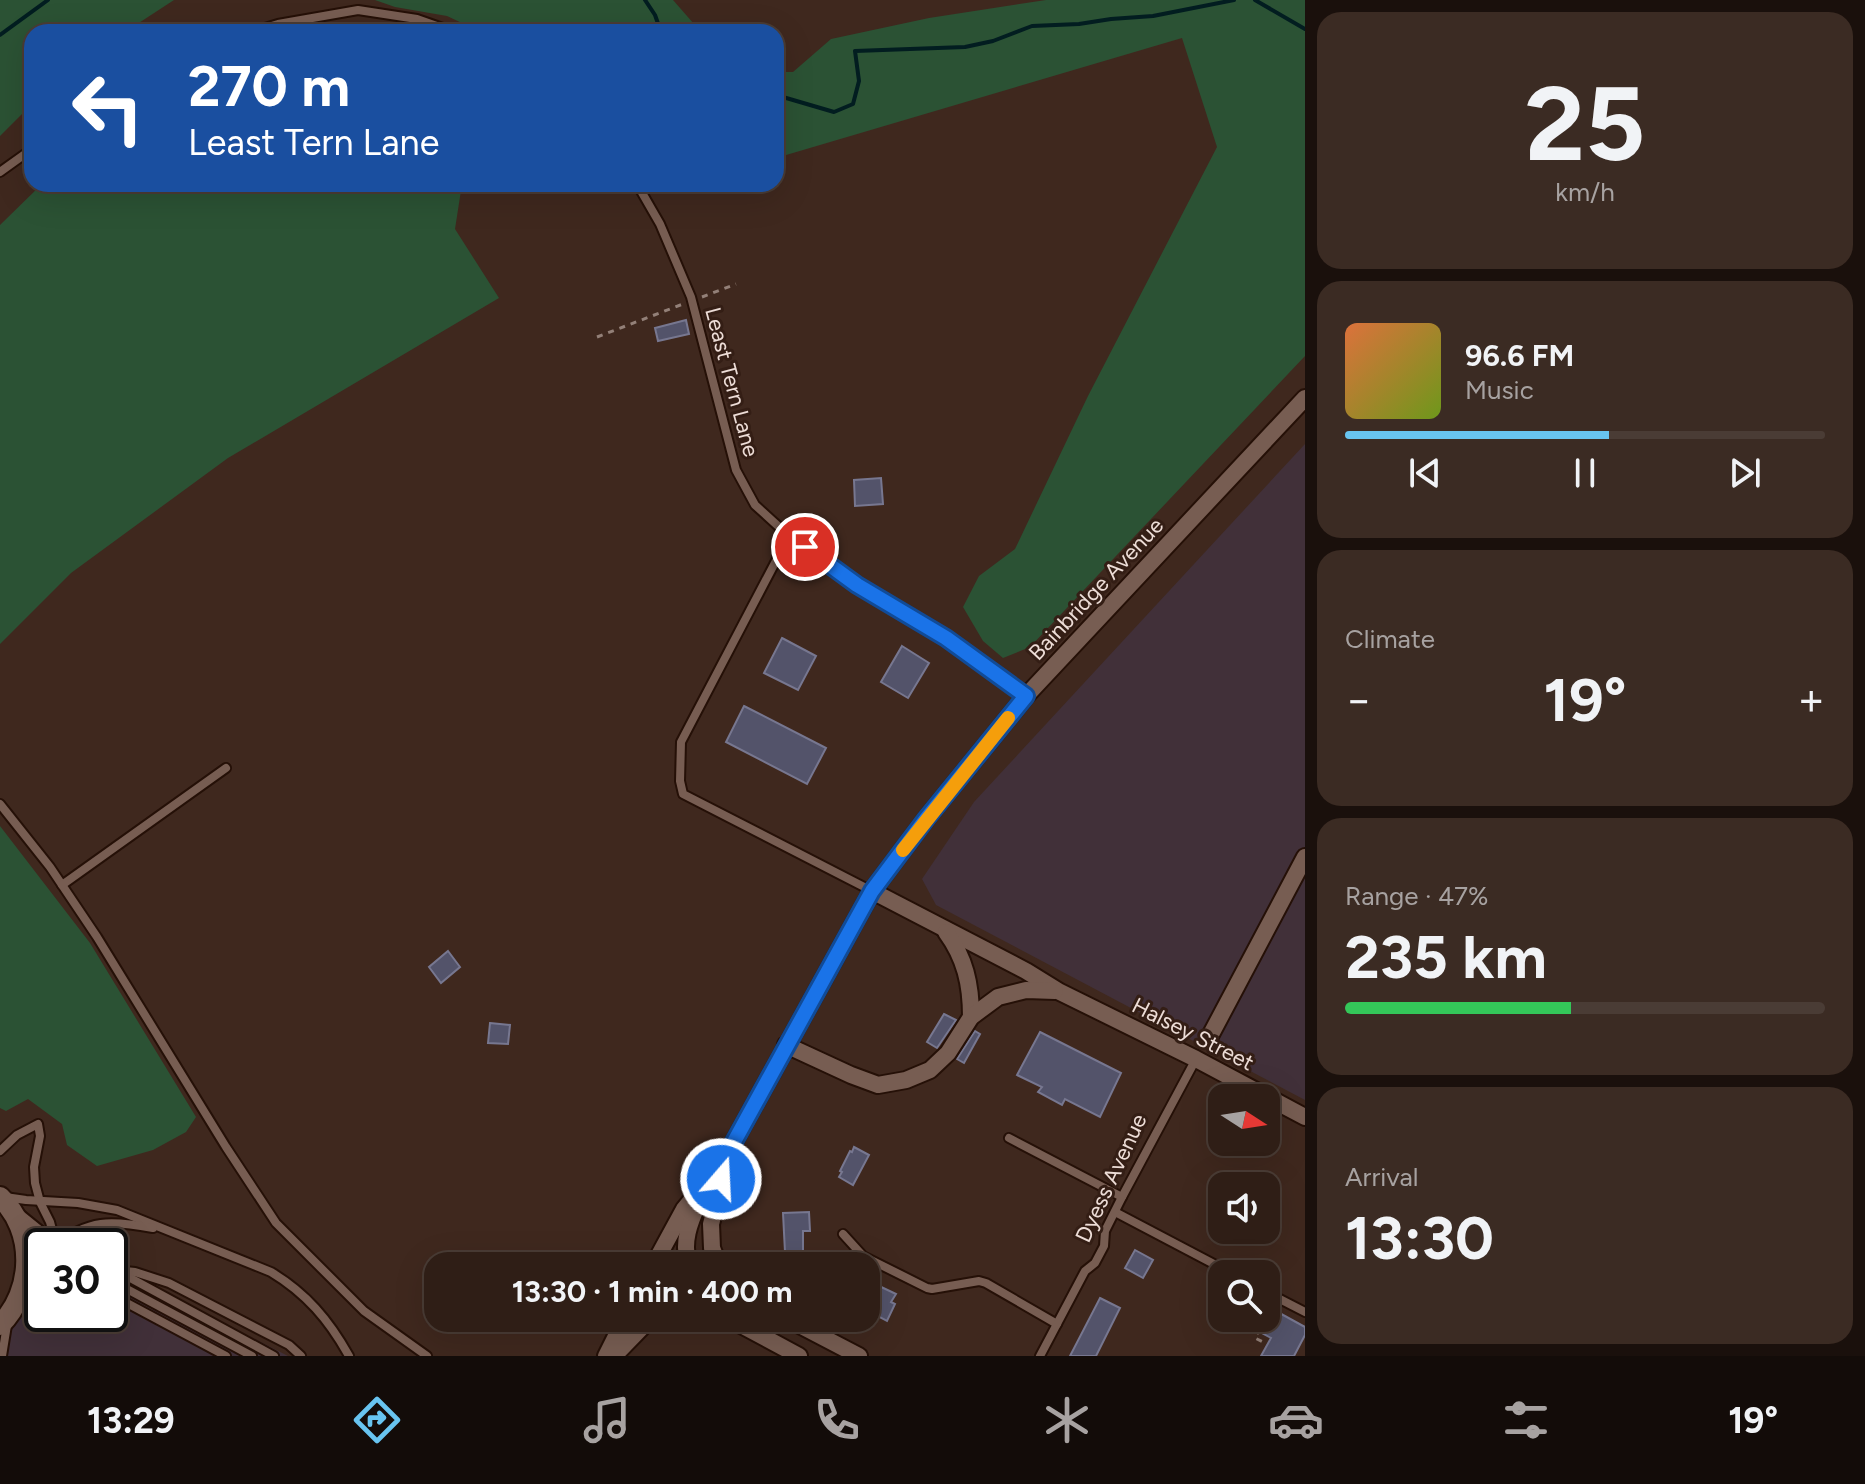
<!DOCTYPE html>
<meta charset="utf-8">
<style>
:root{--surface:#2f1e16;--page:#3b2b23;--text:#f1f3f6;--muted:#a7a2a1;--line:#4a3c35;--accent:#68c4f0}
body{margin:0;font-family:Figtree,sans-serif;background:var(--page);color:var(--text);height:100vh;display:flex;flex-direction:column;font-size:30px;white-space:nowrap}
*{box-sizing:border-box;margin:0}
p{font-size:26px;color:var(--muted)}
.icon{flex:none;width:44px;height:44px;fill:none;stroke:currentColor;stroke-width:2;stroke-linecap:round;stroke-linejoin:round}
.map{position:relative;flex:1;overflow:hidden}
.sheet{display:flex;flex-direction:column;gap:12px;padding:12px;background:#1a100c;width:560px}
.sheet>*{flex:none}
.banner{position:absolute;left:24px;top:24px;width:760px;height:168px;border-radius:24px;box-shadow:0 8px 32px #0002,0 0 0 2px var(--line);background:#1a4fa0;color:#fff;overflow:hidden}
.needle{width:52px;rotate:102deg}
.controls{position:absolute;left:1208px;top:1084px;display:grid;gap:16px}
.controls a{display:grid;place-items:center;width:72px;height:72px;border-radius:16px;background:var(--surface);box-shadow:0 8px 32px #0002,0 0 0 2px var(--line);font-size:40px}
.speed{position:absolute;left:24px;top:1228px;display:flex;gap:16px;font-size:40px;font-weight:700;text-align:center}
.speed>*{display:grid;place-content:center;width:104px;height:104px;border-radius:50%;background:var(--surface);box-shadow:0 8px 32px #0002,0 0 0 2px var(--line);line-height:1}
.speed .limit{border:4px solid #111;border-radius:12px;background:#fff;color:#111}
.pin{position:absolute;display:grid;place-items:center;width:68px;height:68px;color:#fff;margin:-34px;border:4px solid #fff;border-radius:50%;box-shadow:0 2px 8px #0007}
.me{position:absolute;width:88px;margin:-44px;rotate:19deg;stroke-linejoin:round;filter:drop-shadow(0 0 6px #0008)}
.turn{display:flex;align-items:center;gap:28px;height:168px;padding:0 32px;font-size:36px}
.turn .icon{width:104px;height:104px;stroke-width:2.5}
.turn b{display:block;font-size:56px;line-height:68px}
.big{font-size:60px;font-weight:700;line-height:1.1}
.sheet .widget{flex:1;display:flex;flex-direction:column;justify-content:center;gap:12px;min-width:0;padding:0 28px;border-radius:24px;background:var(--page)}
.sheet .dial{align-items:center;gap:0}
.dial b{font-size:104px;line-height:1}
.song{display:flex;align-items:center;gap:24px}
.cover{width:96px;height:96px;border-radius:12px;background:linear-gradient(135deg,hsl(20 70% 55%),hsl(80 70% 35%))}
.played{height:8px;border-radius:4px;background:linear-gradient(90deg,var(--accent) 55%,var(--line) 55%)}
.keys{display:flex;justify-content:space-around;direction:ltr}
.heat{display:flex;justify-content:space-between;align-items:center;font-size:44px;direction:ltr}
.charge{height:12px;border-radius:6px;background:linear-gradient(90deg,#34c759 47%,var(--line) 0)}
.trip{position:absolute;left:424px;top:1252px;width:456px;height:80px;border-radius:24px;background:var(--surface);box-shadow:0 8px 32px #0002,0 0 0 2px var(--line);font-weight:700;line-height:80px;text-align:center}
.tab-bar{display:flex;height:128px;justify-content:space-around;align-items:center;background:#130c09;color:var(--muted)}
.tab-bar .icon{width:56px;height:56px}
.tab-bar .selected{color:var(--accent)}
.tab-bar b{font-size:36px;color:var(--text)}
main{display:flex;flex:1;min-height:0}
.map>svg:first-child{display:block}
.industrial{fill:#413039}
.green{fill:#2b5234}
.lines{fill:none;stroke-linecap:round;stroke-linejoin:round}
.stream{stroke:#021d20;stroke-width:4}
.building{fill:#53536a;stroke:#777790;stroke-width:2}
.service-casing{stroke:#251007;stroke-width:12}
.minor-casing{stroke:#251007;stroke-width:20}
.tertiary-casing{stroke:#251007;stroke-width:24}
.path{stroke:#938078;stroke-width:3;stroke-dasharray:6 6;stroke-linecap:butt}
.service{stroke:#775d52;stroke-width:8}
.minor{stroke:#775d52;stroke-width:16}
.tertiary{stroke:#775d52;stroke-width:20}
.route-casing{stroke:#114b97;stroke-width:20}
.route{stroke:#1a73e8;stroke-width:14}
.slow{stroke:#f59e0b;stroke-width:14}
.labels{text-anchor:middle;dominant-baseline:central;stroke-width:6;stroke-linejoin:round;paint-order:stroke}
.street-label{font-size:22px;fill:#edddd7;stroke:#341e15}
</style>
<main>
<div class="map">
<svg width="1305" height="1356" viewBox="0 0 1305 1356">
<rect width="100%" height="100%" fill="#3f281e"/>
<!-- industrial -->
<g class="industrial">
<polygon points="1305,444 1305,1100 936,905 922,879 974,802"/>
<polygon points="110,1265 288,1356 0,1356 0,1344 42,1284 42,1314 110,1314"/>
</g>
<!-- green -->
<g class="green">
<polygon points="0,0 174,0 125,32 32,32 32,104 0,136"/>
<polygon points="375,0 673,0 701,32 548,32 541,28 529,32 481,32 447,16 395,7"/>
<polygon points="1046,0 1305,0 1305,356 1030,647 1003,658 983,641 963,607 979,576 1015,549 1088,396 1217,147 1182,38 776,158 776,72 793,72 831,39 929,18"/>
<polygon points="406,20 417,32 338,32"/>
<polygon points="42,184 462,184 455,229 499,298 228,458 71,573 0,644 0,225"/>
<polygon points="0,826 90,943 196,1117 186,1132 153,1150 97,1166 67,1145 62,1124 28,1099 6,1111 0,1108"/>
</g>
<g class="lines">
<!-- stream -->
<g class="stream">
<polyline points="645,0 655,15 661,32"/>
<polyline points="1255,0 1305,29"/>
<polyline points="0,35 48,0"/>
<polyline points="776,95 834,112 853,104 859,81 855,51 965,47 993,41 1032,26 1079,24 1111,19 1153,16 1234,0"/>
</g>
</g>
<!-- building -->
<g class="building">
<polygon points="686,320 689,334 658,341 655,328"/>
<polygon points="881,478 883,504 855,506 854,480"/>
<polygon points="782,638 816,656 798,690 764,673"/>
<polygon points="902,646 929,663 908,698 881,682"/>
<polygon points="744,706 826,748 807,784 726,742"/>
<polygon points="448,951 460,967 441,983 429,967"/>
<polygon points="944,1014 956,1020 937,1048 927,1042"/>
<polygon points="490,1023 510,1025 508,1044 488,1043"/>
<polygon points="975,1031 980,1034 964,1063 957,1059"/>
<polygon points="1040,1032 1121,1073 1100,1117 1065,1099 1062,1105 1038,1092 1042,1087 1017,1075"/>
<polygon points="854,1147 869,1155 853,1185 839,1177 842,1172 840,1171 850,1151 852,1152"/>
<polygon points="809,1212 810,1231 803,1231 803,1251 785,1252 783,1213"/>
<polygon points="1135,1250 1153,1260 1143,1278 1125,1268"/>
<polygon points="877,1285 896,1294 891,1302 895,1304 887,1321 866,1310 866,1299 870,1291 873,1292"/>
<polygon points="1100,1298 1120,1308 1096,1356 1070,1356"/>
<polygon points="1274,1310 1305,1327 1305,1335 1294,1356 1261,1356 1271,1338 1262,1333"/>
</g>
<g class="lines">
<defs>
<g id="service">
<polyline points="252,32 278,24 358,10 417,19 454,32"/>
<polyline points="0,172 32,149"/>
<polyline points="637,184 660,224 691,297 736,470 755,505 789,536 857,585 946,638 1026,696"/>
<polyline points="789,536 681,742 680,781 683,794 872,891"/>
<polyline points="0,804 50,867 97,937 226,1147 276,1223 364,1311 427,1356"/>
<polyline points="62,885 226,768"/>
<polyline points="1009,1138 1122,1197"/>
<polyline points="0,1151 17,1135 38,1124 40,1136 34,1167 35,1183 40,1202 50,1222 54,1237 53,1246"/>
<path d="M5,1197L26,1200L78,1203L117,1210L271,1272C306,1293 329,1320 349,1356"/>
<polyline points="1115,1212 1233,1274"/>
<polyline points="19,1213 40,1230 53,1246"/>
<polyline points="843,1234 863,1256 927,1288 932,1289 979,1281 986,1283 1057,1324"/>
<path d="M54,1246C89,1219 111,1220 153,1228"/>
<polyline points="110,1267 274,1356"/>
<polyline points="115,1270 135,1272 169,1283 289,1345 301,1356"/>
<polyline points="29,1271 42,1256"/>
<polyline points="110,1280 252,1356"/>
<polyline points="1266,1292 1305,1312"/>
<polyline points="110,1294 226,1356"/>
<polyline points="2,1356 7,1325"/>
<polyline points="1040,1356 1085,1271 1095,1263 1104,1246 1105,1231 1122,1197 1196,1059"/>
</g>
<g id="minor">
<polyline points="872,891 1026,971 1060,992 1196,1059 1305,1117"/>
<path d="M946,932C965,958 971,984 971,1017"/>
<polyline points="1209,1038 1305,857"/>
<polyline points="786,1045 851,1075 878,1085 906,1080 930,1070 948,1053 971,1017 998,997 1026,990 1055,991"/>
<polyline points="653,1266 684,1209 724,1160 872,891 926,819 1026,696 1305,398"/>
<path d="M689,1266C681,1242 690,1222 700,1199"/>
<polyline points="719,1266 712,1248 711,1224 718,1198 724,1162"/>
<polyline points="728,1318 799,1356"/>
<polyline points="786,1318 859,1356"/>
<polyline points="606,1356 625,1318"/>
<polyline points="614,1356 651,1318"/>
</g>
<path id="tertiary" d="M0,1197C36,1231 34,1291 0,1325"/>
</defs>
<!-- service casing -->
<use href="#service" class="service-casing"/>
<!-- minor casing -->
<use href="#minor" class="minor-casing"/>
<!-- tertiary casing -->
<use href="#tertiary" class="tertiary-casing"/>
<!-- path -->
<g class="path">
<polyline points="702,297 736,284"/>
<polyline points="597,337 683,304"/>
<polyline points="1265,1318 1255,1338 1267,1344"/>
</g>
<!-- service -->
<use href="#service" class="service"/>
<!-- minor -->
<use href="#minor" class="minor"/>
<!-- tertiary -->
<use href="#tertiary" class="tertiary"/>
</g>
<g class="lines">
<defs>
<polyline id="route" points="721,1179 724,1160 872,891 926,819 1026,696 946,638 857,585 805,547"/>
</defs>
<!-- route casing -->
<use href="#route" class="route-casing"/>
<!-- route -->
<use href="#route" class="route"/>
<!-- slow -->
<polyline class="slow" points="903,850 1008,718"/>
</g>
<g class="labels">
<!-- street labels -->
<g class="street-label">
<text transform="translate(732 382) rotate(75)">Least Tern Lane</text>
<text transform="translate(1096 589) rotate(-47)">Bainbridge Avenue</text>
<text transform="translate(1193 1034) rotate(27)">Halsey Street</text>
<text transform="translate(1111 1178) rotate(-65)">Dyess Avenue</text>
</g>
</g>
</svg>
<div class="controls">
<a><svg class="needle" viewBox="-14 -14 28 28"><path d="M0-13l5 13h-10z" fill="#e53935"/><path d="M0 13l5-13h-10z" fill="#a7a2a1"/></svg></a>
<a><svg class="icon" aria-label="sound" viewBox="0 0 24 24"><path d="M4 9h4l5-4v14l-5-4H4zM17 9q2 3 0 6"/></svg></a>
<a><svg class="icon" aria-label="search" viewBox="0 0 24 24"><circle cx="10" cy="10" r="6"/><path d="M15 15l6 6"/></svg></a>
</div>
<div class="speed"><div class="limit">30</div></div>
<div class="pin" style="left:805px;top:547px;background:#d93025"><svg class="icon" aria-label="arrive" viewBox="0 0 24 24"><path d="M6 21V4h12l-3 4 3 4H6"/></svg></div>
<svg class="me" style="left:721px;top:1179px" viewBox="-20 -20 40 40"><circle r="17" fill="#1a73e8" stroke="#fff" stroke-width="3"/><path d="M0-11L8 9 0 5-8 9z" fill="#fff"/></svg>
<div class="trip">13:30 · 1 min · 400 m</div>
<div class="banner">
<div class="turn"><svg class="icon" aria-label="left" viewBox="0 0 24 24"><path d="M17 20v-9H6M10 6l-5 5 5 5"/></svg><div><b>270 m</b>Least Tern Lane</div></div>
</div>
</div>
<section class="sheet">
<div class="widget dial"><b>25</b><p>km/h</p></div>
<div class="widget">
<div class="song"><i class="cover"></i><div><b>96.6 FM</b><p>Music</p></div></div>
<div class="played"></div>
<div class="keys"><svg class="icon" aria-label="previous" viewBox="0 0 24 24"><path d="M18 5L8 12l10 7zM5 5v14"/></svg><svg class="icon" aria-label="pause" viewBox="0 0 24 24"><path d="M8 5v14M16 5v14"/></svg><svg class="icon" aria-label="next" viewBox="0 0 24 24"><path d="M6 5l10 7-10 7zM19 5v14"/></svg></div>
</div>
<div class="widget"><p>Climate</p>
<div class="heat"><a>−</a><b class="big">19°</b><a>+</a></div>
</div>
<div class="widget"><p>Range · 47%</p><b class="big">235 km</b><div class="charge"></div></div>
<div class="widget"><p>Arrival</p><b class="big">13:30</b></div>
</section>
</main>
<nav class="tab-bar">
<b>13:29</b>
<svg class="icon selected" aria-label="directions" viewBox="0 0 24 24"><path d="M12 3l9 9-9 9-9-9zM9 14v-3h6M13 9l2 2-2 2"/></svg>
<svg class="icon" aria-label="music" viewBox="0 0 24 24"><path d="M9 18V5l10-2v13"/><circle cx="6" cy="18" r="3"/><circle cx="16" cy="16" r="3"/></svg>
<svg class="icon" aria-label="phone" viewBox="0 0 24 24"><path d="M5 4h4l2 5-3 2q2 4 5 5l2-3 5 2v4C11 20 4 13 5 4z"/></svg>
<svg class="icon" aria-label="climate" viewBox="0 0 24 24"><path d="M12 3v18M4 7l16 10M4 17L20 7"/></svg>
<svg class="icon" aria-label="car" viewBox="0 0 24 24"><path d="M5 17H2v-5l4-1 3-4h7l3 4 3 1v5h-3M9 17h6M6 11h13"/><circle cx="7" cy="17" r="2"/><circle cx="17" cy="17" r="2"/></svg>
<svg class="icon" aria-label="filters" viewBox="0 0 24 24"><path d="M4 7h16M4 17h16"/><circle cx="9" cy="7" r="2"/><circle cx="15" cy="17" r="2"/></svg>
<b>19°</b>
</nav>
